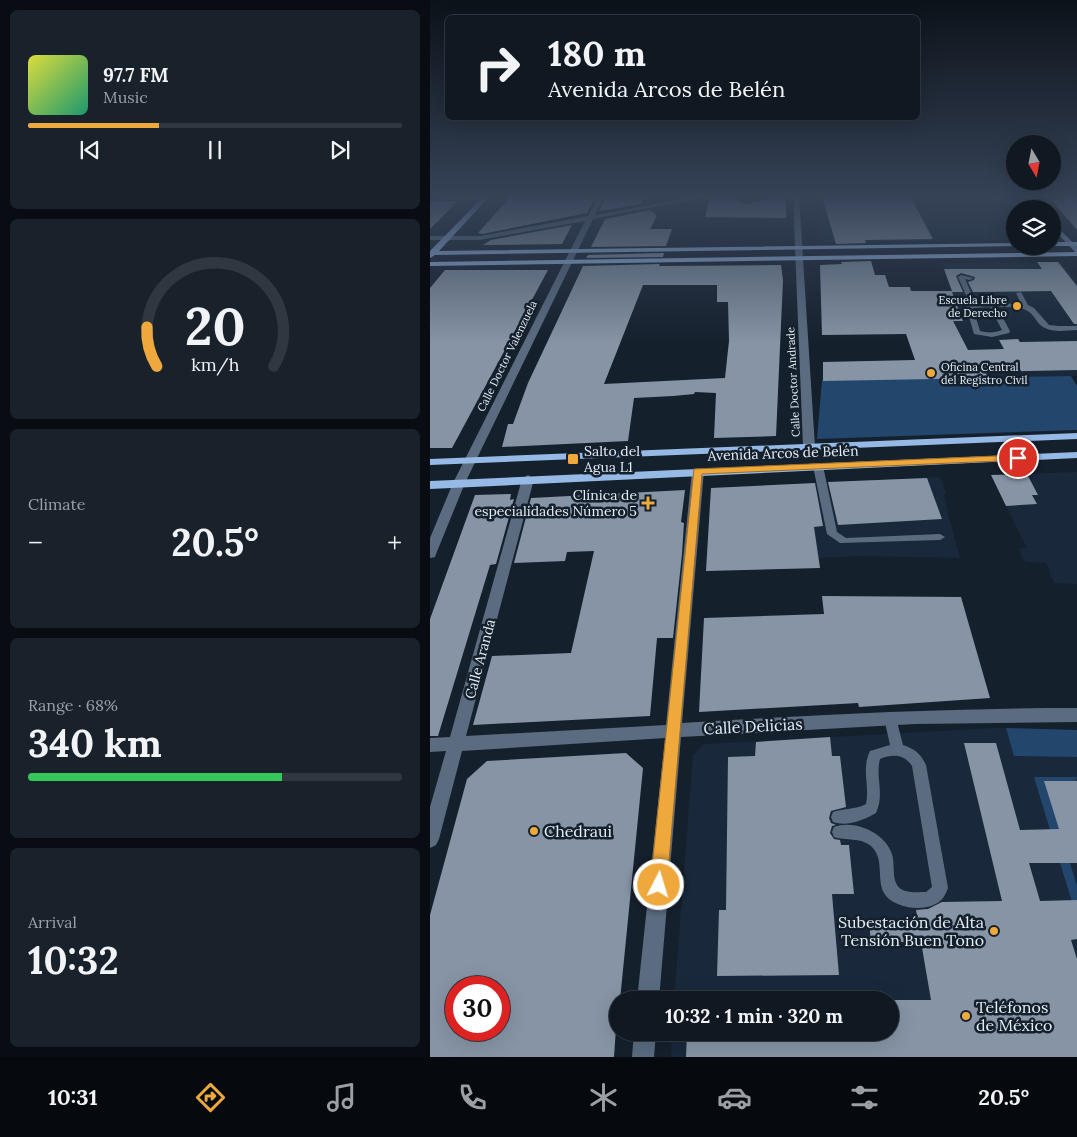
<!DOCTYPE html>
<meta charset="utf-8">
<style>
:root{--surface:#101822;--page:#19212a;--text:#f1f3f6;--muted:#9ca0a5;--line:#303740;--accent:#eea83c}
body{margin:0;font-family:Lora,serif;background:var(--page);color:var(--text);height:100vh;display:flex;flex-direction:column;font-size:19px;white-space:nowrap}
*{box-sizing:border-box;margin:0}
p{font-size:16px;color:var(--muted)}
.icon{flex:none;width:28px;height:28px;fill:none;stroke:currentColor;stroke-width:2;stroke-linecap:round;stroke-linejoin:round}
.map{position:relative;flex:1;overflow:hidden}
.sheet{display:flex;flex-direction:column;gap:10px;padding:10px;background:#090d13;width:430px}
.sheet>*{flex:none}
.hud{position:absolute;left:15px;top:15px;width:475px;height:105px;border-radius:8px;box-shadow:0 5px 20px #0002,0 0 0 1px var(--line);background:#101822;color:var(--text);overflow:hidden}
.needle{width:32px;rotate:170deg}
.tools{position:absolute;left:576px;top:135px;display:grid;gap:10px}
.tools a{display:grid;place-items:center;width:55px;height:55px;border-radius:50%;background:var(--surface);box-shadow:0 5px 20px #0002,0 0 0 1px var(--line);font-size:25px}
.speed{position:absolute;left:15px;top:976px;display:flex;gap:10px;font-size:25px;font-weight:700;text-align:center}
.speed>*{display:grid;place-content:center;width:65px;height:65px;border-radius:50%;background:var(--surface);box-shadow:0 5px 20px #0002,0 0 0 1px var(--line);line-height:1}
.speed .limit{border:8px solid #d22;background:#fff;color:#111}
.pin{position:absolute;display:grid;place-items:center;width:42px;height:42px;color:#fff;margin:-21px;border:2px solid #fff;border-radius:50%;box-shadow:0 1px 5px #0007}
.me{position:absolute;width:55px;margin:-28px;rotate:5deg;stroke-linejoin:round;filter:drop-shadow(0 0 4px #0008)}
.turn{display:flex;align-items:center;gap:18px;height:105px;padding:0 20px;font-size:22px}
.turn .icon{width:65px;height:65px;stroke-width:2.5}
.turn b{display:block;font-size:35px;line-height:42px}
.big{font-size:38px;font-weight:800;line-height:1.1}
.sheet .widget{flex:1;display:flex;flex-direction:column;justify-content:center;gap:8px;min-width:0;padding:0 18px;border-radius:8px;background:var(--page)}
.sheet .dial{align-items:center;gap:0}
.dial svg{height:130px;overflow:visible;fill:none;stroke:var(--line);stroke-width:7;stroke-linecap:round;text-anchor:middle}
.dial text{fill:var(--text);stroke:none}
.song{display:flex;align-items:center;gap:15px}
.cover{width:60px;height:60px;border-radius:8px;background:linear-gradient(135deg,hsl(60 70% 55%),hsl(160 70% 35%))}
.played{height:5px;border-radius:2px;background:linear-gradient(90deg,var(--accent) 35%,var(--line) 35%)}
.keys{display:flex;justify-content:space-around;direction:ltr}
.heat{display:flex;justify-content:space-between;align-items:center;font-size:28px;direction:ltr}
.charge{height:8px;border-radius:4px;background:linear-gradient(90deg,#34c759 68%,var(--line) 0)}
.trip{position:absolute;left:179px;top:991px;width:290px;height:50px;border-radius:25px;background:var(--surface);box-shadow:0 5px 20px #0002,0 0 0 1px var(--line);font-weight:800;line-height:50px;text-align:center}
.dock{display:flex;height:80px;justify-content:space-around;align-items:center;background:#060a0e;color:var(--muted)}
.dock .icon{width:35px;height:35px}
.dock .active{color:var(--accent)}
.dock b{font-size:22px;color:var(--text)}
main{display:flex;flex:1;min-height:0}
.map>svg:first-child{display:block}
.built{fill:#19283b}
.green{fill:#23466d}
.building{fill:#8694a5;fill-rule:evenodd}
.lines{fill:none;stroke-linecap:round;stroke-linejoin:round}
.lane{fill:#5b6c81;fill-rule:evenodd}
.street{fill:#5b6c81;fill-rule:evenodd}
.secondary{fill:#7c97b9;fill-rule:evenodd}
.primary{fill:#96b9e5;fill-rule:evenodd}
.route{fill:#eea83c;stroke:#9b6d27}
.poi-dot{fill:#eea83c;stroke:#15202d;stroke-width:2}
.labels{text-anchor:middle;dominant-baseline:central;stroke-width:5;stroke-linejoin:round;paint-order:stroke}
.far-poi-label{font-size:11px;fill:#e5edf6;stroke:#15202d;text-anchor:end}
.far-street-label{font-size:11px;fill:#e5edf6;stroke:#15202d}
.poi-label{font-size:14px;fill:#e5edf6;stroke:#15202d;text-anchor:start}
.street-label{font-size:14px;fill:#e5edf6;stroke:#15202d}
.near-street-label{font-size:16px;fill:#e5edf6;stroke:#15202d}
.near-poi-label{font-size:16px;fill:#e5edf6;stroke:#15202d;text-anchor:start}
</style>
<main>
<section class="sheet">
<div class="widget">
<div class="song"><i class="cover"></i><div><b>97.7 FM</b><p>Music</p></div></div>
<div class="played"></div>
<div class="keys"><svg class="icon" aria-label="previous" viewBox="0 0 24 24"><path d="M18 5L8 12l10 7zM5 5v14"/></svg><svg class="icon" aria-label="pause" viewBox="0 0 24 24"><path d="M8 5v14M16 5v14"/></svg><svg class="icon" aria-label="next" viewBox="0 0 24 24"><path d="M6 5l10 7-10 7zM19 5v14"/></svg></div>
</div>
<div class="widget dial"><svg viewBox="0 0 100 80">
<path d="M14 69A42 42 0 1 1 86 69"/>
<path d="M14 69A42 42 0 0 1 8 45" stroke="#eea83c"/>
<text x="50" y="56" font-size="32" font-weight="700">20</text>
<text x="50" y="72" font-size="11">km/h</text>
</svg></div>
<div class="widget"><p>Climate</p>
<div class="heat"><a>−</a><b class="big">20.5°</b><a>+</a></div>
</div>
<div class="widget"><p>Range · 68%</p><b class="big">340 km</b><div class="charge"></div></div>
<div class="widget"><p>Arrival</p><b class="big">10:32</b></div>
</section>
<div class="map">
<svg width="647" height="1057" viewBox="0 0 647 1057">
<rect width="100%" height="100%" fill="#15202d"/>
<!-- built -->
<g class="built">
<polygon points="390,196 582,196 594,209 585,209 585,240 396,242 389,239"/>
<polygon points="631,262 647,283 647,376 559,378 548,359 543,359 522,321 532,320 512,263"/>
<polygon points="647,472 647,584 624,583 616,563 595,562 589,549 597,548 561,475"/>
<polygon points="510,477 516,493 514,494 519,517 530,558 429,556 389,558 390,568 276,571 281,488"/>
<polygon points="565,728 647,730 647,1057 241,1057 242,1033 460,1032 460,1000 244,1000 263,755 274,744"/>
</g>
<!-- green -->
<g class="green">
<polygon points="641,376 647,386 647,430 387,439 392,380"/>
<polygon points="576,728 647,730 647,757 584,756"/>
<polygon points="604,777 647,777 629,830 620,830"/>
<polygon points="630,863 640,863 647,886 647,918"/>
</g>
<!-- building -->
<g class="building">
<polygon points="81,196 166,196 157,213 52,234 48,233"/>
<polygon points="176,196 212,196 212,203 213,204 169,211"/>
<polygon points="283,196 302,196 302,198 315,204 356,196 356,218 275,217 280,198"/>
<polygon points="392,196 480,196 503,239 435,240 436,243 406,244"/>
<polygon points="618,196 647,196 647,230"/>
<polygon points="0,201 28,201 0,229"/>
<polygon points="220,210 227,216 220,229 242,229 236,246 161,247 175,219"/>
<polygon points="142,225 132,244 53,245 61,240"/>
<polygon points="234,253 233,257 156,258 158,255"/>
<polygon points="441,261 445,275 455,275 459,287 480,287 481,291 522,291 514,269 612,269 607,262 628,262 647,286 647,324 644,324 621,291 543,292 538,282 544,280 545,277 531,273 526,276 533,292 522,292 533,321 523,321 538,350 574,349 569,340 588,339 590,342 647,341 647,370 555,372 559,378 393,381 393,362 485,360 476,334 392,335 390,265 412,264 411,262"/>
<path d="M230,264L229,266L351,265L353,280L346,436L284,438L286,393L265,392L264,394L243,396L204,398L198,441L72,447L78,424H83L98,383L153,266ZM213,285H287V302H298L299,341L295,378L174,384Z"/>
<polygon points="15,270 118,270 22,448 0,448 0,288"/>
<polygon points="597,474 608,495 602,495 607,504 576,506 561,475"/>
<polygon points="497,478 512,519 408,525 398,482"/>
<polygon points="385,483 393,526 384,527 390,568 276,571 281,488"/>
<polygon points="255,490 251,522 254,523 252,554 243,638 227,638 220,716 43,725 62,656 141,653 164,551 137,552 135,561 84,563 101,498"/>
<polygon points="81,494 80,500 84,499 66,564 60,565 8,736 0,736 0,619 45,495"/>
<polygon points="392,596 531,597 560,698 429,707 428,703 269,712 274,618 394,614"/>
<polygon points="400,737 402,756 410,756 416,807 401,811 399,818 401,823 406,825 402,826 400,833 404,839 410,840 411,845 419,845 424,894 402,894 409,975 287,976 289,910 296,910 298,757 325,756 326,742"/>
<polygon points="534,743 566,743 590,830 629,829 614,781 647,781 647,863 599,863 610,901 647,900 647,939 641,940 647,959 647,1057 256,1057 257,1032 460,1032 460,1000 501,1000 491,942 441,942 439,922 488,922 486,910 498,909 512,902 572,901"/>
<path d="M196,753L213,768L190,1000H188L184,1057H0V915L37,779L57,761ZM26,988H69V1030H26Z"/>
</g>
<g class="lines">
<!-- lane -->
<g class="lane">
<polygon points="0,196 55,196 58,198 55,200 0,199"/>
<polygon points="0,236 17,236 20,238 17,240 0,240"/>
<path d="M531,275L543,278L540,280L535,279L546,304L558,303L555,296L558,294L560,295L565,303L591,304L586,293L591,292L598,305L604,308L619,325L629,326H647V330C637,330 625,333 615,328C610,326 607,321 604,317C595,305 581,307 567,307L580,331L579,333L562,337L544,334L536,306L540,304L528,277ZM560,307L572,330C565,333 557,333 550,331L543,308Z"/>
<polygon points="388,463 393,466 407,532 416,538 510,534 515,537 510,540 410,543 397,534 383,466"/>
<path d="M460,713L465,714L466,718L473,745C485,749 491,754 496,765L518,888C516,893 514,898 510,901C497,913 463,909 454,893C446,878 455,859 441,846C430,837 416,841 404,837L402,832L404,827C425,819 455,833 462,854C465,863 462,877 467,885C472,894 488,892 496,892L502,887L482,766C474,754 463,754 450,759C445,778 455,793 446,813C434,820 417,827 403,822L401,817L403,812C414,808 425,810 436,804C440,785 431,770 440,751L460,745L454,718L455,714Z"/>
</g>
<!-- street -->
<g class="street">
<polygon points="168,196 174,196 165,215 270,196 281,196 163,219 35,483 6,554 5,557 0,558 0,538 23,483 155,221 50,240 17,240 13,238 17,236 50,236 158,216"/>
<polygon points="363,196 369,196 385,447 379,450 373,447"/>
<path d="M268,468L274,471L252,723C384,715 515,708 647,708V722L485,724L251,737L229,1000H207L235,738L32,751L9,839L6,845L0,848V807L16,751L0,752V738L20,737L92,479L98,475L104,479L36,736L236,725L262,471Z"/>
<polygon points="204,1032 226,1032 224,1057 202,1057"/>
</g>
<!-- secondary -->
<g class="secondary">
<polygon points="597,196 603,196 614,209 607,209"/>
<polygon points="622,221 647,247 647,254 622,228"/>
</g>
<!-- primary -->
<g class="primary">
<polygon points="54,196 60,196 9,251 585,243 585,246 588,246 5,255 0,258 0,251"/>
<rect x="622" y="242" width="25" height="4"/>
<polygon points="647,252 647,256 0,266 0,262"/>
<polygon points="647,433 647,439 0,465 0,459"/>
<polygon points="647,452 647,458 0,489 0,481"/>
</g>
</g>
<!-- sky -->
<linearGradient id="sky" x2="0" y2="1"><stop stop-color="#0c1219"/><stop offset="0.57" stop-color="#354257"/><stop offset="1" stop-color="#354257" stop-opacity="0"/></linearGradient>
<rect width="647" height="344" fill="url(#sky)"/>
<!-- route -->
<polygon class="route" points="588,455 593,458 591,460 272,474 237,885 235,891 229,893 223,891 220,885 264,469"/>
<!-- markers -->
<g class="poi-dot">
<circle cx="587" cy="306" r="5"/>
<circle cx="501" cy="373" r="5"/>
<rect x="137" y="453" width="12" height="12" rx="2.5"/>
<path d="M215.5 495.5h5v5h5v5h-5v5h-5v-5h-5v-5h5z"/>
<circle cx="104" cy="831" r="5"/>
<circle cx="564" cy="931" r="5"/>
<circle cx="536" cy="1016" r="5"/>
</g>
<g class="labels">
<!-- far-poi labels -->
<g class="far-poi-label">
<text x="577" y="300">Escuela Libre<tspan x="577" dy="13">de Derecho</tspan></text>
<text x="511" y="367" text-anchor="start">Oficina Central<tspan x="511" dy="13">del Registro Civil</tspan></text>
</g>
<!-- far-street labels -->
<g class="far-street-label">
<text transform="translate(77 356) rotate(-64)">Calle Doctor Valenzuela</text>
<text transform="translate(363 382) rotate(-93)">Calle Doctor Andrade</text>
</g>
<!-- poi labels -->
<g class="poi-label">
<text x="154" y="451">Salto del<tspan x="154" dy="16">Agua L1</tspan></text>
<text x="207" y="495" text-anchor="end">Clínica de<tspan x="207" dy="16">especialidades Número 5</tspan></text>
</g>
<!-- street labels -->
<g class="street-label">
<text transform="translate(353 453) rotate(-2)">Avenida Arcos de Belén</text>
<text transform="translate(50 659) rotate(-75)">Calle Aranda</text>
</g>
<!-- near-street labels -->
<g class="near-street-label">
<text transform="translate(323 726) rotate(-3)">Calle Delicias</text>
</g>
<!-- near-poi labels -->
<g class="near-poi-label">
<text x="114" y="831">Chedraui</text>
<text x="554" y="922" text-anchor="end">Subestación de Alta<tspan x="554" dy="18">Tensión Buen Tono</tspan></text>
<text x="546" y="1007">Teléfonos<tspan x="546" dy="18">de México</tspan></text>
</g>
</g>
</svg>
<div class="tools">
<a><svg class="needle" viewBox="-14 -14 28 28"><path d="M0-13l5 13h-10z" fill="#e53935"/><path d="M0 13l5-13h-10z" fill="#9ca0a5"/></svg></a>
<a><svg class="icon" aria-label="layers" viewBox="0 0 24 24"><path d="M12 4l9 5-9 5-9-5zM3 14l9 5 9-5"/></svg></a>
</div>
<div class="speed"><div class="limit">30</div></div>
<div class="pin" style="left:588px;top:458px;background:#d93025"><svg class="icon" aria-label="arrive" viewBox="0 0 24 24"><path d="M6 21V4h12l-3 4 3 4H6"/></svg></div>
<svg class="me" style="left:229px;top:885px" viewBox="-20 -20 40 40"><circle r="17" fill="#eea83c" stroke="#fff" stroke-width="3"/><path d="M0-11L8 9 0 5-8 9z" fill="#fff"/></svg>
<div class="trip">10:32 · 1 min · 320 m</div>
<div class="hud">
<div class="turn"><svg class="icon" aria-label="right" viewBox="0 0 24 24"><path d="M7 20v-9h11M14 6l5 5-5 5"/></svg><div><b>180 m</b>Avenida Arcos de Belén</div></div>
</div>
</div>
</main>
<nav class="dock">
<b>10:31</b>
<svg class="icon active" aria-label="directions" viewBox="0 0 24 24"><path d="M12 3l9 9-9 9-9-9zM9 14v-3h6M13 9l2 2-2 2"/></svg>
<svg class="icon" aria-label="music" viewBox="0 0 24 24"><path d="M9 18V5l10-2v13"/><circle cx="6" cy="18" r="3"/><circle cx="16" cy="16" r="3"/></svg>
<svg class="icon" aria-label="phone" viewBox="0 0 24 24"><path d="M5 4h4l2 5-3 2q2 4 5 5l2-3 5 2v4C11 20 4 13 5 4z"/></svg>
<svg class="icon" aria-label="climate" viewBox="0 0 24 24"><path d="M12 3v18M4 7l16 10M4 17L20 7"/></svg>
<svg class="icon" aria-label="car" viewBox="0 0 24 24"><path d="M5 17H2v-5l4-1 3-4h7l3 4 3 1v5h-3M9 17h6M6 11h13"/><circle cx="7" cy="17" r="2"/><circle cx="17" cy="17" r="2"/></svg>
<svg class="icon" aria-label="filters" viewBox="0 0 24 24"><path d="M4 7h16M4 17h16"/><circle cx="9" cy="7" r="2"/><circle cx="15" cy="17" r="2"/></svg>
<b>20.5°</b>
</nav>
